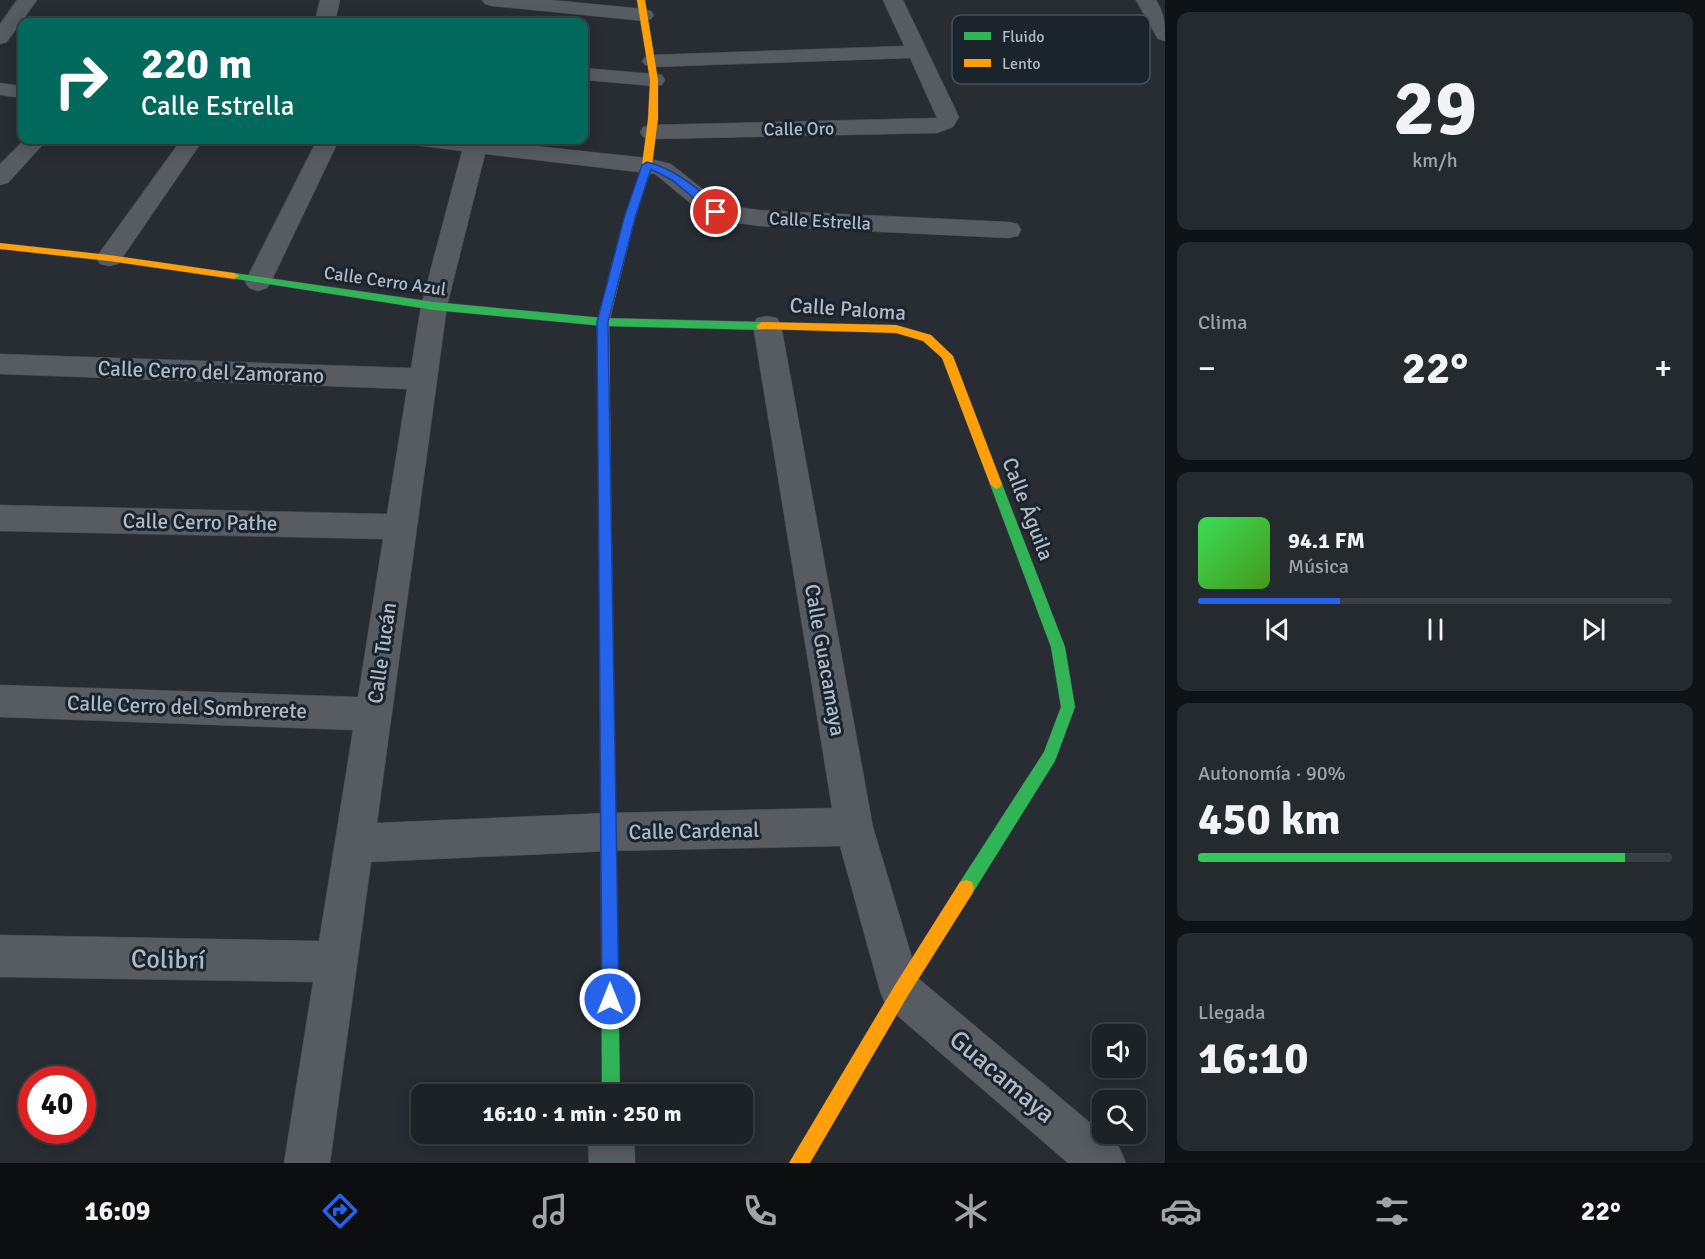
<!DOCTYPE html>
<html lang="es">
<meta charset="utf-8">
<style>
:root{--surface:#1d2226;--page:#252a2e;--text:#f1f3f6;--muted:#a0a4a7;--line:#3b3f43;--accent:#2563eb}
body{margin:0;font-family:Signika,sans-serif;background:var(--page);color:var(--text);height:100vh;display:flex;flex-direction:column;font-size:22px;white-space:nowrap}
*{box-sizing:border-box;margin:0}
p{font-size:20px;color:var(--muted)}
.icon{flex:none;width:33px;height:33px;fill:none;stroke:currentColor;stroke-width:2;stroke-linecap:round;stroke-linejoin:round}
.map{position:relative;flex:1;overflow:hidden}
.details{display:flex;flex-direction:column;gap:12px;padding:12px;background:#101315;width:540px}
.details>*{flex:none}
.banner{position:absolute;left:18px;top:18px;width:570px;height:126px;border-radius:12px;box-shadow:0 3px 15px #0003,0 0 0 2px var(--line);background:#00695c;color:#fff;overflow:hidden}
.buttons{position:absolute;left:1092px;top:1024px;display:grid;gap:12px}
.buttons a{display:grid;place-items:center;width:54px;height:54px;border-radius:12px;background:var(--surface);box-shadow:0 3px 15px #0003,0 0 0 2px var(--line);font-size:30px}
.speed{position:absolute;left:18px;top:1066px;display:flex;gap:12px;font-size:30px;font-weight:700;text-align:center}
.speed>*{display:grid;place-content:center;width:78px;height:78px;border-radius:50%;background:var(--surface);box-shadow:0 3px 15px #0003,0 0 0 2px var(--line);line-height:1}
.speed .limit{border:9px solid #d22;background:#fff;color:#111}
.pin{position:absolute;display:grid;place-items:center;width:51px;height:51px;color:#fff;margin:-26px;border:3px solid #fff;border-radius:50%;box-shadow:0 2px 6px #0007}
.me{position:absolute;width:66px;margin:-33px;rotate:0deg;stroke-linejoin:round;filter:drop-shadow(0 0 4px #0008)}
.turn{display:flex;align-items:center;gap:21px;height:126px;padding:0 24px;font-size:27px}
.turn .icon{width:78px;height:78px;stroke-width:2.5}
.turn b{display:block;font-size:42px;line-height:51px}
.big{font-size:45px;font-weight:800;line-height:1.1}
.details .card{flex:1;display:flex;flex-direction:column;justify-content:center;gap:9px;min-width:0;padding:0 21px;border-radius:12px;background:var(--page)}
.details .dial{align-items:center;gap:0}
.dial b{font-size:78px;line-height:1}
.song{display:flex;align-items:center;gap:18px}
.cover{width:72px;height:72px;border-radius:9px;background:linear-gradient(135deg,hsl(130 70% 55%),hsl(100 70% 35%))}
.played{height:6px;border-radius:3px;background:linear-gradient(90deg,var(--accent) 30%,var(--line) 30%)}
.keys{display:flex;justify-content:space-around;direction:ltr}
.heat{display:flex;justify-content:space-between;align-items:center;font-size:33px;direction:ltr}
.charge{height:9px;border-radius:4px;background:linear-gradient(90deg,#34c759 90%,var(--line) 0)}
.trip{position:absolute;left:411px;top:1084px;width:342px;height:60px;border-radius:12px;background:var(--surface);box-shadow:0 3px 15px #0003,0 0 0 2px var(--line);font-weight:800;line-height:60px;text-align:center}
.menu{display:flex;height:96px;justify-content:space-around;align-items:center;background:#0c0e0f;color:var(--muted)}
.menu .icon{width:42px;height:42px}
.menu .on{color:var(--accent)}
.menu b{font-size:27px;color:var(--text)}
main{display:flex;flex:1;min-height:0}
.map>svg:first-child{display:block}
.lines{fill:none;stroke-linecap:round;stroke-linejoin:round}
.street-casing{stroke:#45494e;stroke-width:1}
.fast-casing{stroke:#45494e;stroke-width:1}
.slow-casing{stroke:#45494e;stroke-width:1}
.street{fill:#575b62;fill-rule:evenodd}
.fast{fill:#30b455;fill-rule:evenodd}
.slow{fill:#ff9f0a;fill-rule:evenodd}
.route{fill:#2563eb;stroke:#184099;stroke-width:1.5}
.labels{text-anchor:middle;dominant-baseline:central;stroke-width:6;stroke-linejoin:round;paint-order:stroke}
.far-street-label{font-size:18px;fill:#b1b9c5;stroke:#1b232d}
.street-label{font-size:21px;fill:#b1b9c5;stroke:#1b232d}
.near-street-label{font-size:26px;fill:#b1b9c5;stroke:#1b232d}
.key{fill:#1b232d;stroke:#48505b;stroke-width:1.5}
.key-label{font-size:16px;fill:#b1b9c5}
</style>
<main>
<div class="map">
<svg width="1165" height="1163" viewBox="0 0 1165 1163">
<rect width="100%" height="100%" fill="#272d33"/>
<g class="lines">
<defs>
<g id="street">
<polygon points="17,0 37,0 7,42 0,44 0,24"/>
<polygon points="320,0 340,0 335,22 315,22"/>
<polygon points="482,0 552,0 644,9 651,11 654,15 651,19 644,21 492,6 485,4"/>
<polygon points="883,0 903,0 959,117 953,127 937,133 651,139 643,137 640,132 643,127 651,125 937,118 910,58 652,67 645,65 642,61 645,57 652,55 904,46"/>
<path d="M1136,0H1156C1165,15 1165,23 1165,41L1158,39Z"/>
<polygon points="584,68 654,74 662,75 665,80 662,85 654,86 584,80"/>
<polygon points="0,83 22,86 22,98 0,95"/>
<polygon points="24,140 47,140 8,183 0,185 0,164"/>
<polygon points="181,140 203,140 118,264 109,266 100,264 96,258 100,252"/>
<polygon points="317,140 339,140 271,282 267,288 258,291 249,288 245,282"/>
<polygon points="411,140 479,140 647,158 671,164 723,205 759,210 1009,222 1018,224 1021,230 1018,236 1009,238 759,226 716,220 707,217 655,174 485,154 447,306 377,823 609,813 832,808 753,325 757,318 767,316 777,318 781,325 873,827 918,978 1119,1147 1126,1163 1068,1163 886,1006 880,991 840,846 609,851 371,862 330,1163 284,1163 313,982 0,977 0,935 319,941 353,730 0,717 0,685 358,697 383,539 0,531 0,505 387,514 407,389 0,374 0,354 411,368 421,306 462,151 414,145"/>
<polygon points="588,1134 634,1134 635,1163 589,1163"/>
</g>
<g id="fast">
<polygon points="234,273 434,302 603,318 762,322 768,326 762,330 603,326 434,310 230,278 230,274"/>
<polygon points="996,479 1002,484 1065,647 1075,707 1055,761 972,894 966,896 960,894 958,888 960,882 1044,752 1061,707 1051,647 990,484"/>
<polygon points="605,491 611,496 620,1095 602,1095 599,496"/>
</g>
<g id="slow">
<polygon points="637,0 645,0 658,80 658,119 652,165 635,218 609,322 611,496 605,501 599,496 597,322 625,218 642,165 648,119 650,80"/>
<polygon points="0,243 109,255 234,273 239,276 234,279 109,261 0,249"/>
<polygon points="762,322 896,325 931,335 953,356 1002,484 1000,487 996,489 990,484 942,358 923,341 896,333 758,329 756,326"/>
<polygon points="966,880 972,882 974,888 972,894 907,997 810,1163 789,1163 895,985 960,882"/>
</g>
</defs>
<!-- street casing -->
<use href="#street" class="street-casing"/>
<!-- fast casing -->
<use href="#fast" class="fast-casing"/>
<!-- slow casing -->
<use href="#slow" class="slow-casing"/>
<!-- street -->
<use href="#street" class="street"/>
<!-- fast -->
<use href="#fast" class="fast"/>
<!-- slow -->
<use href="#slow" class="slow"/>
</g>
<!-- route -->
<path class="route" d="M647,162C675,169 702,190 721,212L713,214L672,180L651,169L635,218L608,322L619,999L617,1006L610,1008L604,1006L602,999L597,322L624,218L642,165Z"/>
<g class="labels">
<!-- far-street labels -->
<g class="far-street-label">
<text transform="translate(799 129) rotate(-1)">Calle Oro</text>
<text transform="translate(820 221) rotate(3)">Calle Estrella</text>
<text transform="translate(385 281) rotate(8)">Calle Cerro Azul</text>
</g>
<!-- street labels -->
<g class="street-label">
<text transform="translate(848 309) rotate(4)">Calle Paloma</text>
<text transform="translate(211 372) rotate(2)">Calle Cerro del Zamorano</text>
<text transform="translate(1028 509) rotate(69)">Calle Águila</text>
<text transform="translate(200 522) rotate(1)">Calle Cerro Pathe</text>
<text transform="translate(382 653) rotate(-82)">Calle Tucán</text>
<text transform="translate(825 660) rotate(80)">Calle Guacamaya</text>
<text transform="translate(187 707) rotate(2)">Calle Cerro del Sombrerete</text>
<text transform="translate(694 831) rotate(-1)">Calle Cardenal</text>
</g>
<!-- near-street labels -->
<g class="near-street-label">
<text transform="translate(168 960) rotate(1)">Colibrí</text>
<text transform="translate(1002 1077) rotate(40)">Guacamaya</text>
</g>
</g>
<!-- legend -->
<rect x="952" y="15" width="198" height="69" rx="9" class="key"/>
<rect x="964" y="32" width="27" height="8" fill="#30b455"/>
<rect x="964" y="59" width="27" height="8" fill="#ff9f0a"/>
<g class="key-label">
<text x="1002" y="42">Fluido</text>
<text x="1002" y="69">Lento</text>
</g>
</svg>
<div class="buttons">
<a><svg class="icon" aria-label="sound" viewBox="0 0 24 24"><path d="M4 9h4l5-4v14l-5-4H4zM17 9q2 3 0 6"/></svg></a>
<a><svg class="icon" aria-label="search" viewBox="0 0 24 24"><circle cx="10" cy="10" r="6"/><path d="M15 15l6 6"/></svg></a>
</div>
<div class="speed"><div class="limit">40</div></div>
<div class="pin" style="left:716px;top:212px;background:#d93025"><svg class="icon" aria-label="arrive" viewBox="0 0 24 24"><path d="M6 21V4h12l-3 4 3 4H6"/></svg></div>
<svg class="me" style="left:610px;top:999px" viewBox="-20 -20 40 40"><circle r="17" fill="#2563eb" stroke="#fff" stroke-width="3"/><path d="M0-11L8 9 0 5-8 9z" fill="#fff"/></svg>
<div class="trip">16:10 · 1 min · 250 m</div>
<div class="banner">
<div class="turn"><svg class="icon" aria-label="right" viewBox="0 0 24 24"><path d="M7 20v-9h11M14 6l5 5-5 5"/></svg><div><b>220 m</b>Calle Estrella</div></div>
</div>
</div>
<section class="details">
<div class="card dial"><b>29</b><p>km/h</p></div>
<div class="card"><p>Clima</p>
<div class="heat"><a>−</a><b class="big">22°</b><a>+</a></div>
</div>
<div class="card">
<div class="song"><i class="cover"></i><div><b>94.1 FM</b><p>Música</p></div></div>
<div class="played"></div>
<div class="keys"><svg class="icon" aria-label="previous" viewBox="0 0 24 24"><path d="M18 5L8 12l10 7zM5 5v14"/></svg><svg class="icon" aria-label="pause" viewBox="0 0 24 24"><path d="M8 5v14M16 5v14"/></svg><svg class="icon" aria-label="next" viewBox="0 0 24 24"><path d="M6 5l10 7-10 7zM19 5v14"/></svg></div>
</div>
<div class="card"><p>Autonomía · 90%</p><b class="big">450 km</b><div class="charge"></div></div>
<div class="card"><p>Llegada</p><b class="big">16:10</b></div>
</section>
</main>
<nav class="menu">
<b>16:09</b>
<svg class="icon on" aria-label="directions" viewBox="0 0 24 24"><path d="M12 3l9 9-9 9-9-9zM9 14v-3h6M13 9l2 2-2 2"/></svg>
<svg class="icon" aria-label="music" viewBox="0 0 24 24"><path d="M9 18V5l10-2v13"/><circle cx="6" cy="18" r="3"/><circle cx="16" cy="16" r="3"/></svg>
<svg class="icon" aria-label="phone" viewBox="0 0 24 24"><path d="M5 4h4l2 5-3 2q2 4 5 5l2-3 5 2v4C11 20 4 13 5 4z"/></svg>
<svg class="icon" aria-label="climate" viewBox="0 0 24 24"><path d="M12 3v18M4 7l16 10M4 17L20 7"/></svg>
<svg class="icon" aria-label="car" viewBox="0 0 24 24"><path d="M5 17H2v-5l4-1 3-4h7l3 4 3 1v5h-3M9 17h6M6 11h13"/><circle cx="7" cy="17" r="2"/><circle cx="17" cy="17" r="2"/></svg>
<svg class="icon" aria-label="filters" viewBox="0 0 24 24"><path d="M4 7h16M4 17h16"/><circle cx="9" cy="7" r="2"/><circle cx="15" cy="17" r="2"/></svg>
<b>22°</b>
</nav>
